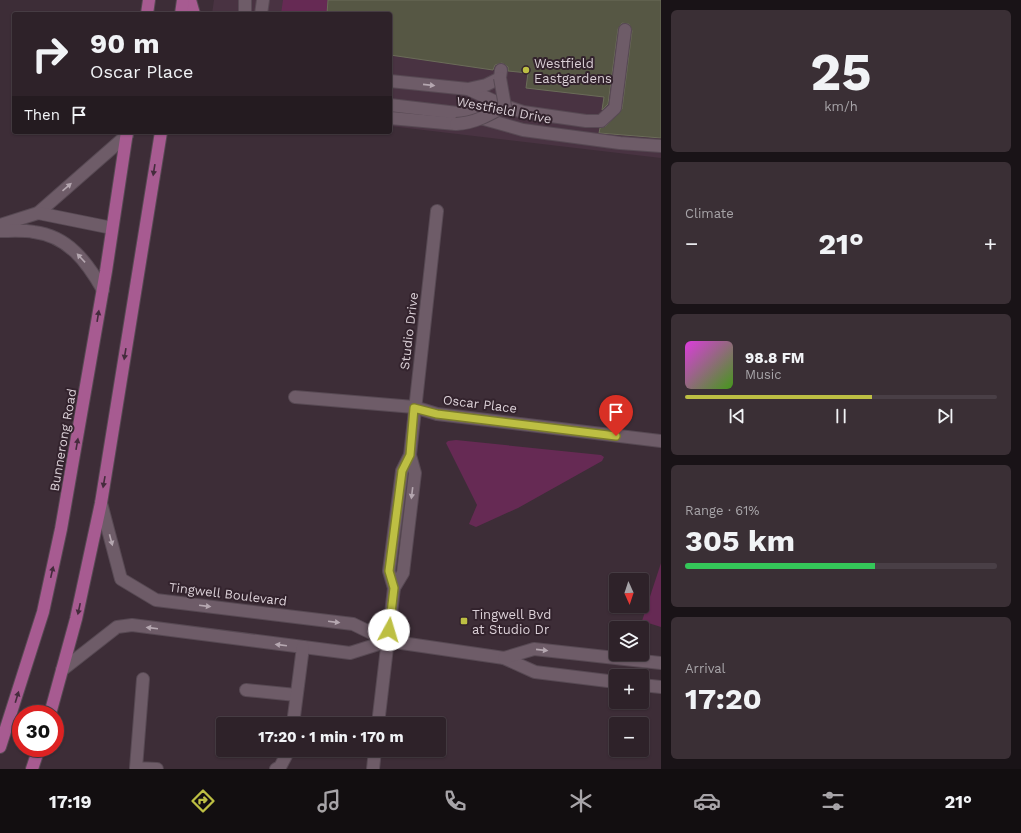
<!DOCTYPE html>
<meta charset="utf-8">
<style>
:root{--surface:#2e2229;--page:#3a2f35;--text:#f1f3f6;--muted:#a7a4a8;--line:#493f46;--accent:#bdbf43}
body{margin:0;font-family:"Work Sans",sans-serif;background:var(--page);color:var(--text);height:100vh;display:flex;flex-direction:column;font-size:15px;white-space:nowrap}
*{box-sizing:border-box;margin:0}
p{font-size:13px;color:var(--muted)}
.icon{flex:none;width:22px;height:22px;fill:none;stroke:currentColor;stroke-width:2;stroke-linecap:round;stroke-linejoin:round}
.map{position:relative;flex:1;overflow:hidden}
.sheet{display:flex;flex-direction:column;gap:10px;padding:10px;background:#191317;width:360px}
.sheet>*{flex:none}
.guide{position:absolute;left:12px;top:12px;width:380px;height:122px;border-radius:4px;box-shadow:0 1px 3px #0004,0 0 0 1px var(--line);background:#2e2229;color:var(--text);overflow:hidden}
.needle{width:26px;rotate:177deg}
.tools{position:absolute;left:609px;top:573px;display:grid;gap:8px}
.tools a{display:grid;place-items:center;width:40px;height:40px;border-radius:4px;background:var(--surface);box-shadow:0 1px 3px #0004,0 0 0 1px var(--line);font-size:20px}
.speed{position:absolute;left:12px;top:705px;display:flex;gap:8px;font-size:20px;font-weight:700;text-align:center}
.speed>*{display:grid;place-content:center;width:52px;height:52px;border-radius:50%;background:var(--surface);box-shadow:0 1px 3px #0004,0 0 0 1px var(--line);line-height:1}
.speed .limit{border:6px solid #d22;background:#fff;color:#111}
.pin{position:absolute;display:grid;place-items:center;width:34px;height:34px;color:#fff;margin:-41px -17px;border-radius:50% 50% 50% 0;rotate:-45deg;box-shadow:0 0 4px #0007}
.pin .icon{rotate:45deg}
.me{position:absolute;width:44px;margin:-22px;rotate:6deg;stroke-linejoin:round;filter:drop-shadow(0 0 3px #0008)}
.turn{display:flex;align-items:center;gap:14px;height:84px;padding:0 12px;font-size:18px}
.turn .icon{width:52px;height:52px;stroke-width:2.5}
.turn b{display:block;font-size:28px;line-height:34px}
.then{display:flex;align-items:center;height:38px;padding:0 12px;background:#0003;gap:8px;font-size:15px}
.big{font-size:30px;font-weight:700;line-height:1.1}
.sheet .widget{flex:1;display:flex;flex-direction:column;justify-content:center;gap:6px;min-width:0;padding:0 14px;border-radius:6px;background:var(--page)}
.sheet .dial{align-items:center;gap:0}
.dial b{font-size:52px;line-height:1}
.song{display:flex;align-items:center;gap:12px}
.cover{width:48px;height:48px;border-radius:6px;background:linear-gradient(135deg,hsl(300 70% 55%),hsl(100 70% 35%))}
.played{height:4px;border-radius:2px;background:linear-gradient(90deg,var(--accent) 60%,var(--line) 60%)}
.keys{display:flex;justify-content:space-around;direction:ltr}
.heat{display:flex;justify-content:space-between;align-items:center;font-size:22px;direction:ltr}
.charge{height:6px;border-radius:3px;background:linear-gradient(90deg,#34c759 61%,var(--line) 0)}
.trip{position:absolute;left:216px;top:717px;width:230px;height:40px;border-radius:4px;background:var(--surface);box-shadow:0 1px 3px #0004,0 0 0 1px var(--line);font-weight:700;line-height:40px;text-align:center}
.menu{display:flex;height:64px;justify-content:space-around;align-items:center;background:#120e10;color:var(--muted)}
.menu .icon{width:28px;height:28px}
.menu .active{color:var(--accent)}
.menu b{font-size:18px;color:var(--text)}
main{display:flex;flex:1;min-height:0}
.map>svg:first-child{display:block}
.built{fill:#493342}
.green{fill:#662a54}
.building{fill:#565744;stroke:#6b6c59}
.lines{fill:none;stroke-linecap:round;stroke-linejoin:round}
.minor-casing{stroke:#574953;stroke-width:14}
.major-casing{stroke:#574953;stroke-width:14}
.minor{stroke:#6e5c68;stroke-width:12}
.major{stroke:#a75b91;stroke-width:12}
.minor-bridge-casing{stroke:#574953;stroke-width:14;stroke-linecap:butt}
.minor-bridge{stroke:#6e5c68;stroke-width:12}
.oneway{fill:#b5a7b0}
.oneway2{fill:#442b3c}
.route-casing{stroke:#7b7c2c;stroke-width:10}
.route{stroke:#bdbf43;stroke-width:7}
.poi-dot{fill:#bdbf43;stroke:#33232d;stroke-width:1.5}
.labels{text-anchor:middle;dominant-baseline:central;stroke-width:4;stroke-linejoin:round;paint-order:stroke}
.poi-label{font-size:13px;fill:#dbd0d7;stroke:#33232d;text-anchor:start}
.street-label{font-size:13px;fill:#dbd0d7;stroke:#33232d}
</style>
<main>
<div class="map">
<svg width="661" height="769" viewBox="0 0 661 769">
<rect width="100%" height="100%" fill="#3d2d37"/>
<!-- built -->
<polygon class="built" points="214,0 661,0 661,158 390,126 390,14 212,14"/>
<!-- green -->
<g class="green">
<polygon points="283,0 328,0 327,14 281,14"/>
<polygon points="456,440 601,455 604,457 602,461 518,508 476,527 469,524 477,505 446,443 448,441"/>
<polygon points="661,563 661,627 642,621"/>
</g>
<!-- building -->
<polygon class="building" points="328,0 661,0 661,138 599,133 600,128 606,126 622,109 632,31 629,24 622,23 618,29 608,104 602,110 604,97 526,88 528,73 508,71 508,67 502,63 495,65 493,70 390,55 390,14 327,14"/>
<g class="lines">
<defs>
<g id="minor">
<polyline points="245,14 245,0"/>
<polyline points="261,14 263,0"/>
<polyline points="390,81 468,89 505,106 523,112 586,121 601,121 615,108 625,30"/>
<polyline points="468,89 486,85 500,78 501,70"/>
<polyline points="390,105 466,114 523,130 620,143 661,146"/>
<polyline points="390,118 456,124"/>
<polyline points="38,213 127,135"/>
<polyline points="0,225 38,213 112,228"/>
<path d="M0,231C11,231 23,230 34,232C68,236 87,262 103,290"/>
<polyline points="295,397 414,407 437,414 661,441"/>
<polyline points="101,503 121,579 156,600 353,624 388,641 504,658 535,672 616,682"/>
<polyline points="394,588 403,573 415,473 410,455"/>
<polyline points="504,658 534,649 661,663"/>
<polyline points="62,670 117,627 132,625 350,653 388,641"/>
<polyline points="143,679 136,768 157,769"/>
<polyline points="642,685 661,687"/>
<polyline points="246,690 296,695"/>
<polyline points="293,724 303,647"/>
<polyline points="378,724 394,588 389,571 402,471 410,455 437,211"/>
<polyline points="276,769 280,767 289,750"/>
<polyline points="373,769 375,750"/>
</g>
<g id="major">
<polyline points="190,0 194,14"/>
<polyline points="147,14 149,0"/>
<polyline points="181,14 183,0"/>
<polyline points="50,714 76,619 101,503 161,132"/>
<polyline points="0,747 43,612 61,529 106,271 127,132"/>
<polyline points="32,769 39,748"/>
</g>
</defs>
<!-- minor casing -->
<use href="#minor" class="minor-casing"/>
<!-- major casing -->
<use href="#major" class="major-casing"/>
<!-- minor -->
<use href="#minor" class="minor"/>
<!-- major -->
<use href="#major" class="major"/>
<defs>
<path id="minor-bridge" d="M456,124C475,123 489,115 505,106L500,78"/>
</defs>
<!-- minor-bridge casing -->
<use href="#minor-bridge" class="minor-bridge-casing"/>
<!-- minor-bridge -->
<use href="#minor-bridge" class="minor-bridge"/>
</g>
<!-- one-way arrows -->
<defs><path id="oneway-solid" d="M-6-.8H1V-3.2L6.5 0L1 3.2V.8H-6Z"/></defs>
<g class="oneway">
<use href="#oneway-solid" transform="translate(429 85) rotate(6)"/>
<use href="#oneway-solid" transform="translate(67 187) rotate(-41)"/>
<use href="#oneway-solid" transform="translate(81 258) rotate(-133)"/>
<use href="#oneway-solid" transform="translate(412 493) rotate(97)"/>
<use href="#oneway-solid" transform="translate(111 540) rotate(75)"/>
<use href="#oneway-solid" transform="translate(205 606) rotate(7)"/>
<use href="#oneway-solid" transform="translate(334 622) rotate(7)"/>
<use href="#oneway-solid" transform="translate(152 628) rotate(-173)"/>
<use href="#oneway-solid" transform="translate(281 645) rotate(-173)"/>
<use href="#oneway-solid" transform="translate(542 650) rotate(6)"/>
</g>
<g class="oneway2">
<use href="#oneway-solid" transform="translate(154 170) rotate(99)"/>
<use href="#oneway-solid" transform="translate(98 316) rotate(-81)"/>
<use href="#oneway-solid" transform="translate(125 354) rotate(99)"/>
<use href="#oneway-solid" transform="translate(77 444) rotate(-80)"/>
<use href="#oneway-solid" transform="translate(104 482) rotate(100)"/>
<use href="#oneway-solid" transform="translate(52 572) rotate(-77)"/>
<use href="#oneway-solid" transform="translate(79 609) rotate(102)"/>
<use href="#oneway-solid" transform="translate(17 697) rotate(-73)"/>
</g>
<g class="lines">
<defs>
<polyline id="route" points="389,630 394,588 389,571 402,471 410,455 414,408 437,414 616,436"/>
</defs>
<!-- route casing -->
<use href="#route" class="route-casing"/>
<!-- route -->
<use href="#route" class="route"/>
</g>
<!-- markers -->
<g class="poi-dot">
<circle cx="526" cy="70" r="4"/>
<rect x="460" y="617" width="8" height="8" rx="2"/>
</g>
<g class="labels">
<!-- poi labels -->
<g class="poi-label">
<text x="534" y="63">Westfield<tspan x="534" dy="15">Eastgardens</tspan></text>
<text x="472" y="614">Tingwell Bvd<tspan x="472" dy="15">at Studio Dr</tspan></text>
</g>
<!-- street labels -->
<g class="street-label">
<text transform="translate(504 110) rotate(11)">Westfield Drive</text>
<text transform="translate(409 331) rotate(-83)">Studio Drive</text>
<text transform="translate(480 404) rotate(7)">Oscar Place</text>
<text transform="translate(63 440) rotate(-80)">Bunnerong Road</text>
<text transform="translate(228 594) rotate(7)">Tingwell Boulevard</text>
</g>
</g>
</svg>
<div class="tools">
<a><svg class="needle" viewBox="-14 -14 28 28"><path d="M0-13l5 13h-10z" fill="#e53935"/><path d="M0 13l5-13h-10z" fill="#a7a4a8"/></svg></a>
<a><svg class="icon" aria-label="layers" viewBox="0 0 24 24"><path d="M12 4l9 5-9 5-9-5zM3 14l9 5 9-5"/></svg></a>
<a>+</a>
<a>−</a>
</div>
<div class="speed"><div class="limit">30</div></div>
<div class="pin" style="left:616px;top:436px;background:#d93025"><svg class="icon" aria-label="arrive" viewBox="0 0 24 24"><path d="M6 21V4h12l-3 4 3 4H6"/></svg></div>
<svg class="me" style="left:389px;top:630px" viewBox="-20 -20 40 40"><circle r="19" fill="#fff"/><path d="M0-13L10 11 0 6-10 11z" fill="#bdbf43"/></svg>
<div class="trip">17:20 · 1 min · 170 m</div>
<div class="guide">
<div class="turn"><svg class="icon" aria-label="right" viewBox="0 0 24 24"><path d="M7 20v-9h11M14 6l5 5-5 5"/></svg><div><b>90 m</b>Oscar Place</div></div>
<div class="then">Then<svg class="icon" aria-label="arrive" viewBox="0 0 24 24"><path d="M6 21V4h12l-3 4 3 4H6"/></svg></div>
</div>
</div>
<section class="sheet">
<div class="widget dial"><b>25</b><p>km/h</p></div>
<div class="widget"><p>Climate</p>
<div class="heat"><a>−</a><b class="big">21°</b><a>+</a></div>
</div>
<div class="widget">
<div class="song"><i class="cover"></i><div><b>98.8 FM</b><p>Music</p></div></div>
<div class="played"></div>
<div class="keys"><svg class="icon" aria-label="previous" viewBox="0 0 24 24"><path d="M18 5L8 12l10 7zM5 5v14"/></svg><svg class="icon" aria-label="pause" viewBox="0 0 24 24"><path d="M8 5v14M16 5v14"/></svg><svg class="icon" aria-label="next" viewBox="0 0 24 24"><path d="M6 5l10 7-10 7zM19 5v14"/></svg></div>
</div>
<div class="widget"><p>Range · 61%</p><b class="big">305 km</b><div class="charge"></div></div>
<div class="widget"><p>Arrival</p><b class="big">17:20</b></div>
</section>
</main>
<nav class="menu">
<b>17:19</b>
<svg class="icon active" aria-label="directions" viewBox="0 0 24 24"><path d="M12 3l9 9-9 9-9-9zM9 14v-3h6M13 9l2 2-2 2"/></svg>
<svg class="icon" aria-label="music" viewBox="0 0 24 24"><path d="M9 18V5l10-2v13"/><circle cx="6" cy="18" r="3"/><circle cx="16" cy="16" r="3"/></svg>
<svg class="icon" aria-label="phone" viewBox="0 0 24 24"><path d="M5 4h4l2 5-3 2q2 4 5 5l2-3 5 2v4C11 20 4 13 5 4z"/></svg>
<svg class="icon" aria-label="climate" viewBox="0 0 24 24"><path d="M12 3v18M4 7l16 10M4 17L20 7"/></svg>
<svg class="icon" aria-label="car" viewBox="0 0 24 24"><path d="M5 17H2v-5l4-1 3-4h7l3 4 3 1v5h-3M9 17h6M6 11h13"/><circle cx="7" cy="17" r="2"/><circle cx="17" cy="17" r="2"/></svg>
<svg class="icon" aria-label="filters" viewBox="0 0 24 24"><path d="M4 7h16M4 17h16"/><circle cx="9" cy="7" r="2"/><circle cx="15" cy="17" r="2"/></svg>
<b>21°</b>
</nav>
